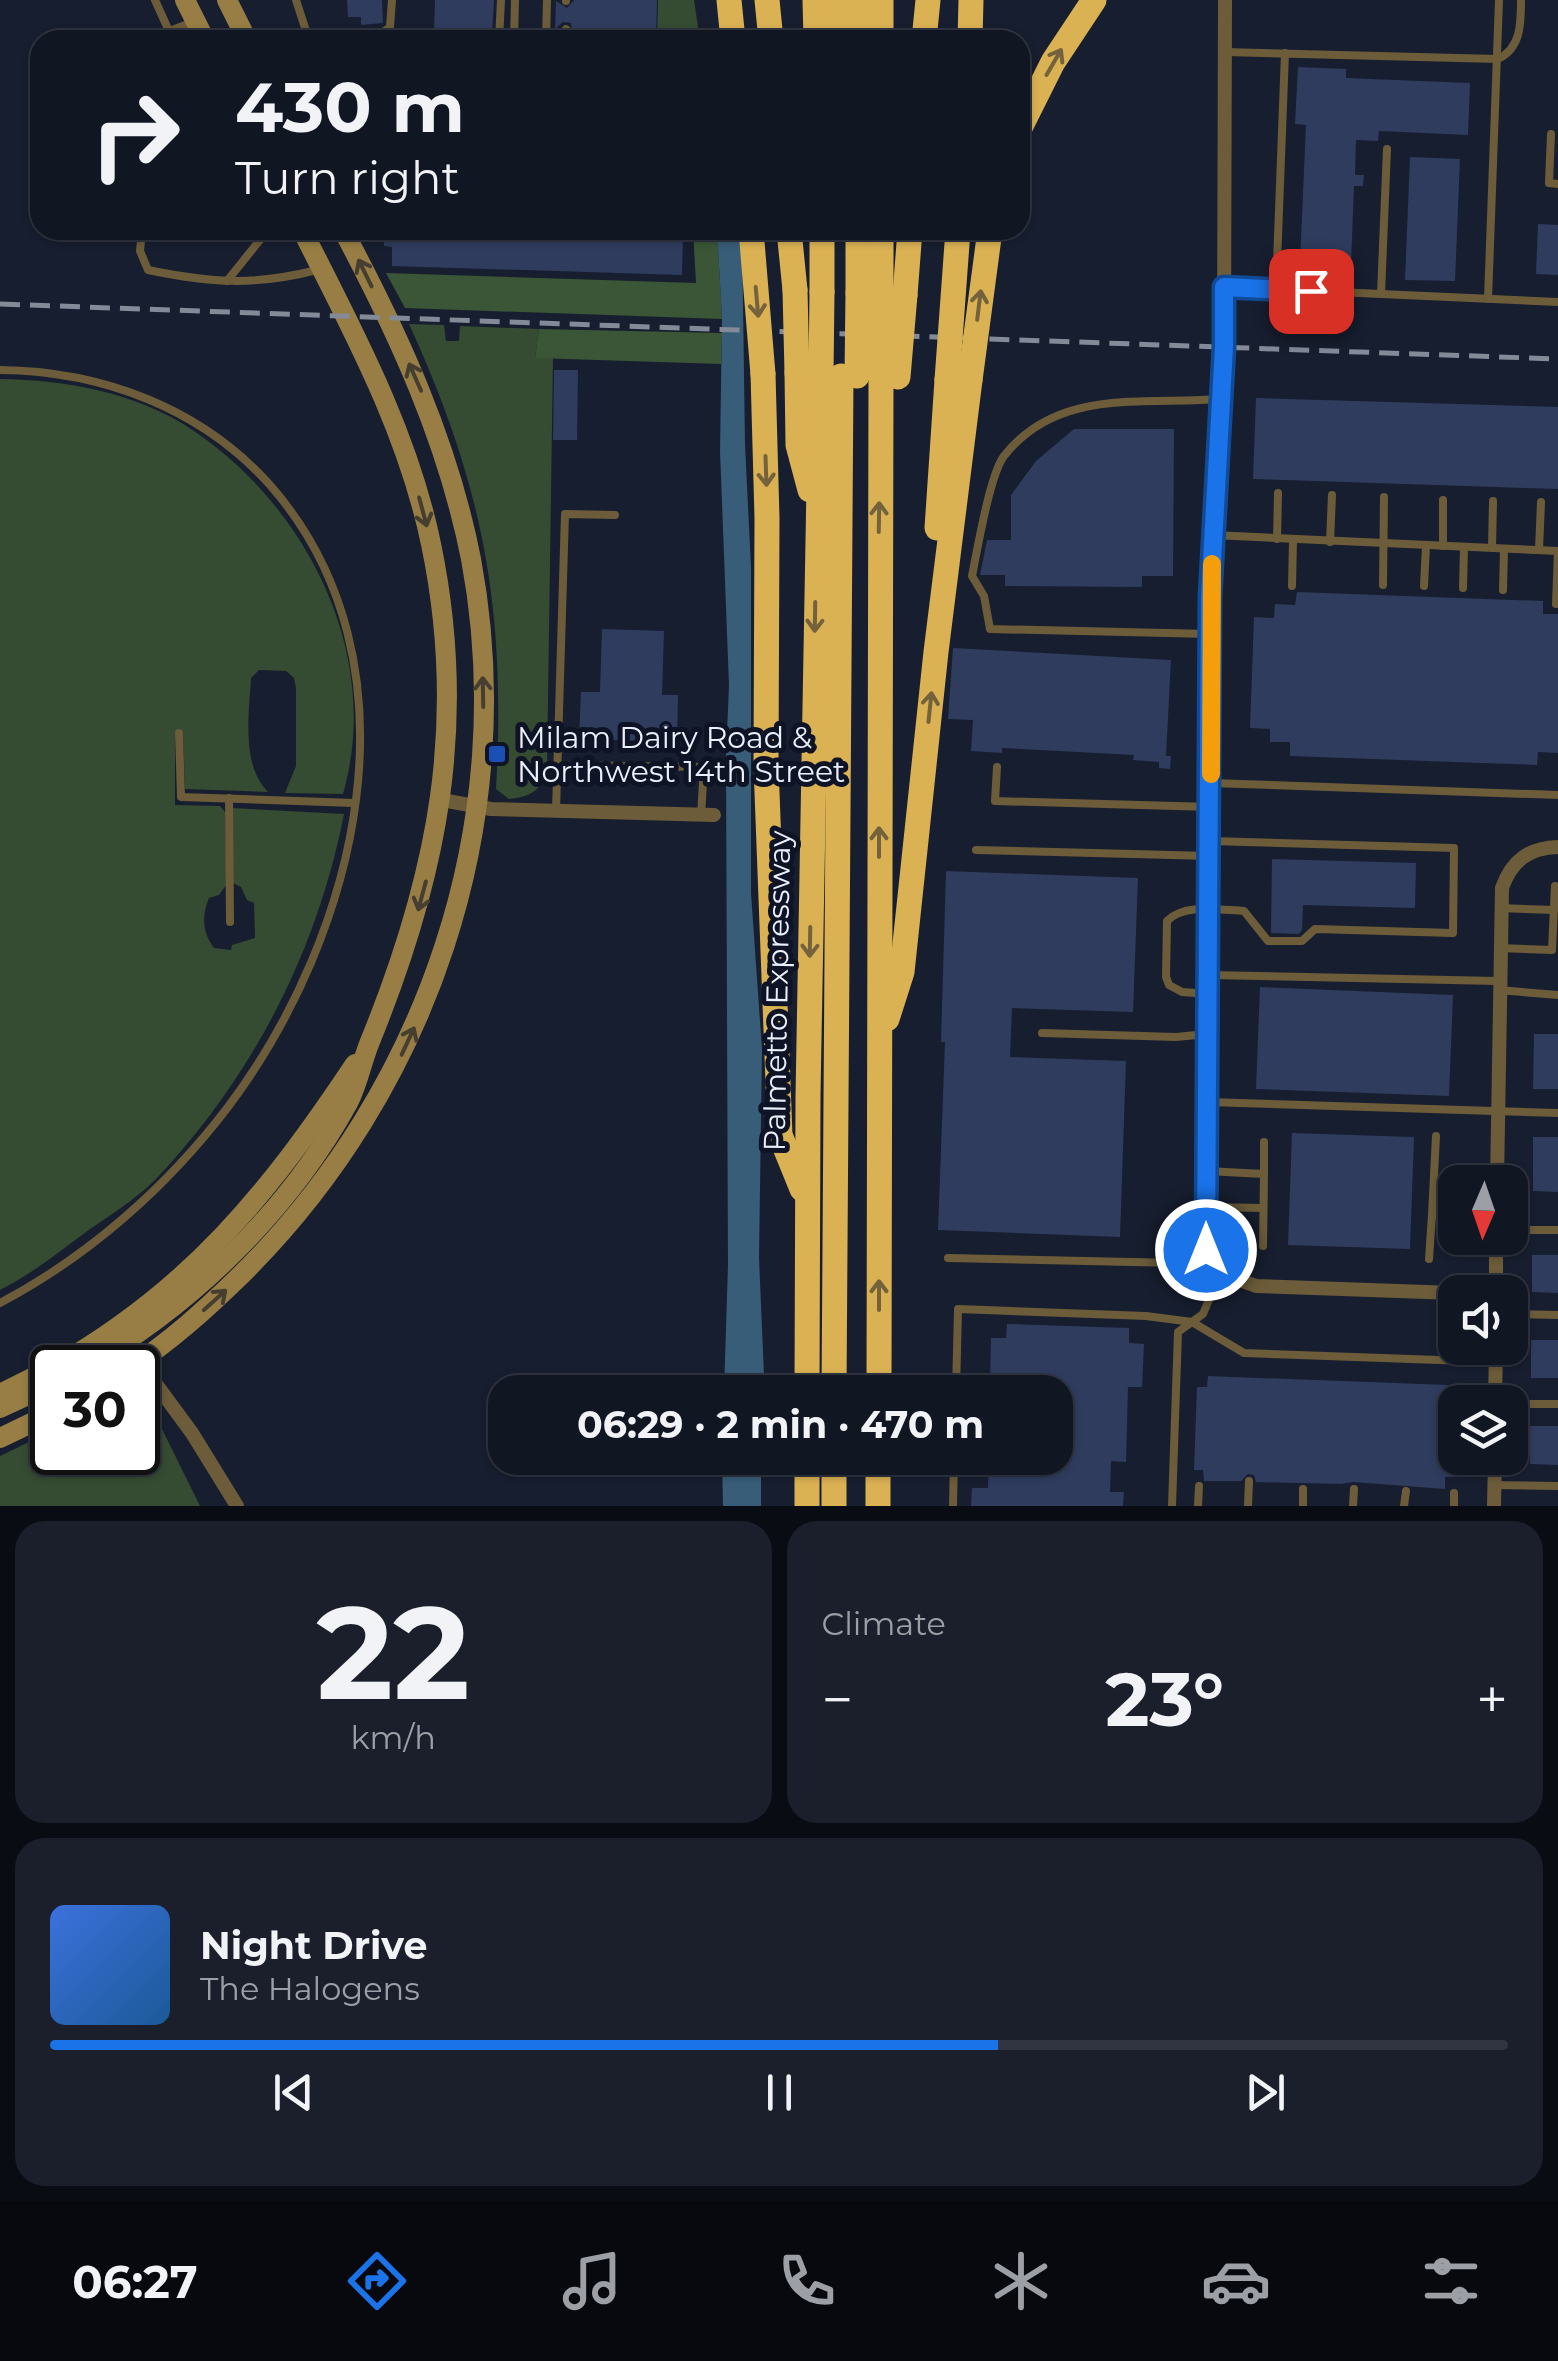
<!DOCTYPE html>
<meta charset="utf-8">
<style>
:root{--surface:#111623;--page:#1a1f2b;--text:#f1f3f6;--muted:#9c9fa6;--line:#303541;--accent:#1a73e8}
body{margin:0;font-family:Montserrat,sans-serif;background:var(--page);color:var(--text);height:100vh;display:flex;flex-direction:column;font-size:38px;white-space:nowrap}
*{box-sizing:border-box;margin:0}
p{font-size:32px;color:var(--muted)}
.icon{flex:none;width:55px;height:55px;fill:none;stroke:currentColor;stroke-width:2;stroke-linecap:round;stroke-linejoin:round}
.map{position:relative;height:1506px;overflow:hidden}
.side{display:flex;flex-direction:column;gap:15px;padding:15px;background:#090c13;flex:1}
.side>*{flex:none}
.banner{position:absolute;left:30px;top:30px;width:1000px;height:210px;border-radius:30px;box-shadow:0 2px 8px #0004,0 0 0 2px var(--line);background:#111623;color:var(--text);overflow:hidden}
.needle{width:65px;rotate:182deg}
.buttons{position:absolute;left:1438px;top:1165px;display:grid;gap:20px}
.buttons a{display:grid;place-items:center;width:90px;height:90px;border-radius:20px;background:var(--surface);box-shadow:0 2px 8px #0004,0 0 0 2px var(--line);font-size:50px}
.speed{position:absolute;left:30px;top:1345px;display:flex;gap:20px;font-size:50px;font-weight:700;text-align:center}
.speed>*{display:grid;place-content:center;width:130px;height:130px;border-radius:50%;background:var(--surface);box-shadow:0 2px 8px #0004,0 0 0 2px var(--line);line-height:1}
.speed .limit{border:5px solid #111;border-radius:15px;background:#fff;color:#111}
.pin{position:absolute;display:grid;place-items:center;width:85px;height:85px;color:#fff;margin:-42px;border-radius:20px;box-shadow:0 5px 15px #0006}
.me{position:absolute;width:110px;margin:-55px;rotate:0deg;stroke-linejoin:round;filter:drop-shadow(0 0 8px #0008)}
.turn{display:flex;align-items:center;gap:35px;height:210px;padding:0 40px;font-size:45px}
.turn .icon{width:130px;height:130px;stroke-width:2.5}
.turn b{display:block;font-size:70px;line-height:85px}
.big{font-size:75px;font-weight:700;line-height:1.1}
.side .widget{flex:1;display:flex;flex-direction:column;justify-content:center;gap:15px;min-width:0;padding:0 35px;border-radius:30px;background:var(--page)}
.side .dial{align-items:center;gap:0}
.dial b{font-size:130px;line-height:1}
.song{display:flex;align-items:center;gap:30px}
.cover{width:120px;height:120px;border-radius:15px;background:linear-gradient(135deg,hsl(220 70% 55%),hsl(210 70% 35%))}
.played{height:10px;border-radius:5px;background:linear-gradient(90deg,var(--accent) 65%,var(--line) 65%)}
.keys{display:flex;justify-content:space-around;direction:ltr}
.heat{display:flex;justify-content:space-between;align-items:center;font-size:55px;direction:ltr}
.side .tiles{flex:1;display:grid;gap:15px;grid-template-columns:1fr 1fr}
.widget:last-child{grid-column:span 2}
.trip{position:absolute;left:488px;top:1375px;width:585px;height:100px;border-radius:30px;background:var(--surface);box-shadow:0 2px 8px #0004,0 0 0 2px var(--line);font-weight:700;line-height:100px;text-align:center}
.tab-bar{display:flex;height:160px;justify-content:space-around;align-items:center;background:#07090e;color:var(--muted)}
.tab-bar .icon{width:70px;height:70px}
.tab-bar .on{color:var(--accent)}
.tab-bar b{font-size:45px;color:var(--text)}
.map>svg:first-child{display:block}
.green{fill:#354b32}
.forest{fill:#3a5636}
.water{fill:#385d78}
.building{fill:#2f3c5e}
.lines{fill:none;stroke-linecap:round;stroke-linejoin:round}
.service{stroke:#6c5c39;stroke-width:8}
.minor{stroke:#6c5c39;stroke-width:14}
.secondary{stroke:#987e44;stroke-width:20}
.motorway{stroke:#dab153;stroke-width:25}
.rail{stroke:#838a98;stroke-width:5;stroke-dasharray:20 10;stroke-linecap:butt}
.motorway-bridge{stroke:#dab153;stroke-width:25}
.oneway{stroke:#74623c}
.oneway2{stroke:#453e31}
.route-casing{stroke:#114b97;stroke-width:25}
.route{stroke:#1a73e8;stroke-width:18}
.slow{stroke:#f59e0b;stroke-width:18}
.transit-dot{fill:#1a4fb4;stroke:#0e1425;stroke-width:4}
.labels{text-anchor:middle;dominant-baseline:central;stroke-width:10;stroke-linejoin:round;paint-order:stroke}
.poi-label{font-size:30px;fill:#eaf0fc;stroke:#0e1425;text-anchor:start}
.street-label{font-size:30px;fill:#eaf0fc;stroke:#0e1425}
</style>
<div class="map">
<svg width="1558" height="1506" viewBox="0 0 1558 1506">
<rect width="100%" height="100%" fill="#171e2f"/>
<!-- green -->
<g class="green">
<polygon points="658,0 694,0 700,40 657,40"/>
<path d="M409,324L444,325L446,341H459L460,326L539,329L535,357L553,358L547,769C543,790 530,797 509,799L496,789C506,609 484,488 409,324Z"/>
<path d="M0,379C65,380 135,392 191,429C307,506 383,655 343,794L285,793L296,766V688L294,678L286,671L259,670L251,678C249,714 241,765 268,792L185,789L183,732L175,733V805L220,806L225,812L227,884L219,895L209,898C201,917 203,933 214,948L231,950L232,945L255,938L254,903L247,900L241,887L233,883L232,808L344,814C317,952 252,1078 155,1180C134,1201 105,1218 82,1235C55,1255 30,1275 0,1290Z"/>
<polygon points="138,1399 159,1423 200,1506 0,1506 0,1456 52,1431 52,1452 138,1452"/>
</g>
<!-- forest -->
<g class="forest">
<polygon points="693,230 717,230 722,319 405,308 386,273 696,283"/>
<polygon points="539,329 722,333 721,364 535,358"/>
</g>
<!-- water -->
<g class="water">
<polygon points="717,230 742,230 745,445 751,567 751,893 762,1050 759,1258 764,1375 761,1392 724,1392 728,1265 726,757 729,685 720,451 722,319"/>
<polygon points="722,1458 761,1458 761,1506 723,1506"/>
</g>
<!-- building -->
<g class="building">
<polygon points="347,0 382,0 383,23 361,25 361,17 348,17"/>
<polygon points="435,0 494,0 492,35 434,33"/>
<polygon points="574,0 657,0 656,40 573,40 571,23 563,22 555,29 556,1 567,8"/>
<polygon points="1298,67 1346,69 1346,78 1470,83 1468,135 1379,131 1378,141 1356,140 1355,175 1364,175 1363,186 1354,186 1351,264 1300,262 1306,125 1295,124"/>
<polygon points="1410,157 1460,159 1455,281 1405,280"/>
<polygon points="1538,224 1558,225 1558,275 1536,274"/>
<polygon points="384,230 683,235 682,275 392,266 392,247 384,246"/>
<polygon points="554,370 578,370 577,440 553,440"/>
<polygon points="1256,398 1558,407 1558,489 1253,479"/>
<polygon points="1074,429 1174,429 1173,576 1142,576 1142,587 1005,586 1005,575 980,575 987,540 1011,540 1011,495 1036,461"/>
<polygon points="1297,592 1543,601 1543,614 1558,614 1558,753 1538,752 1537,765 1290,756 1290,742 1270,742 1270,729 1250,728 1254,617 1274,618 1275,604 1295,605"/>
<polygon points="602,629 664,631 662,695 678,695 677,742 579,739 581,692 600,692"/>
<polygon points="953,648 1171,660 1166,756 1171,756 1170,769 1159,768 1159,762 1133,760 1134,755 1002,748 1002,753 971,751 973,720 948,719"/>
<polygon points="1272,859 1416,863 1415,908 1303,905 1302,930 1299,934 1271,933"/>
<polygon points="946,871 1138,878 1133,1012 1012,1008 1010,1057 1126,1061 1120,1237 938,1230 945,1042 941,1042"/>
<polygon points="1260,987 1453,995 1449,1096 1256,1089"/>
<polygon points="1534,1034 1558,1034 1558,1089 1533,1089"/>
<polygon points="1292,1133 1414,1137 1410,1249 1288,1245"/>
<polygon points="1533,1137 1558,1137 1558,1192 1533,1191"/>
<polygon points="1532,1255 1558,1255 1558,1293 1532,1292"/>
<polygon points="1007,1324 1129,1328 1129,1343 1144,1344 1142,1387 1128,1387 1126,1462 1111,1461 1110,1492 1124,1492 1123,1506 971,1506 972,1488 988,1488 989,1458 1055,1458 1055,1392 1005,1392 1005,1383 990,1382 991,1338 1006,1338"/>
<rect x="1531" y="1340" width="27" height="38"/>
<polygon points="1208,1376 1448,1385 1448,1395 1455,1395 1455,1477 1445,1477 1445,1489 1353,1482 1341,1484 1256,1482 1254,1475 1248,1474 1241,1481 1204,1481 1203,1470 1194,1470 1197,1387 1207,1387"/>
<polygon points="1530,1426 1558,1426 1558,1465 1530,1464"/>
</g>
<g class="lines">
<!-- service -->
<g class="service">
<polyline points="155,0 169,31"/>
<polyline points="296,0 309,40"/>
<polyline points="566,0 566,1"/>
<polyline points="146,40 193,22"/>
<path d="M275,40C304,30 372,46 390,27L392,0"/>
<polyline points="499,40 501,0"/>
<polyline points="514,40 515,0"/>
<polyline points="546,40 547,0"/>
<polyline points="563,40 566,29"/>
<path d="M1224,52L1498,59C1521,48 1521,24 1521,0"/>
<polyline points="1551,134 1549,183 1558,184"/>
<path d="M142,230L140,251L148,270C211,283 254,286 317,270"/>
<polyline points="227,281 268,230"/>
<polyline points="1224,287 1558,302"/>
<polyline points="1276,289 1285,53"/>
<polyline points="1381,294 1387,149"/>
<polyline points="1488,299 1499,0"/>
<path d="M0,370C102,371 201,408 270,485C426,663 358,934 228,1107C167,1187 89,1256 0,1303"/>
<polyline points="1443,500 1443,546"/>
<polyline points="1213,535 1558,551"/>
<polyline points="1277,539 1278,493"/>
<polyline points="1330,542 1332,495"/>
<polyline points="1492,548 1493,501"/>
<polyline points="1539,550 1541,502"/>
<polyline points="1383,585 1384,497"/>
<polyline points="1292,586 1293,540"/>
<polyline points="1424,586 1426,546"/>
<polyline points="1463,588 1464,547"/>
<polyline points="1503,590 1504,549"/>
<polyline points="1556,604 1558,551"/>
<path d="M1210,634L990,629L984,596L972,576C977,551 990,474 1004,456C1058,387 1144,405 1221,399"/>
<polyline points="179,733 181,797 354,803"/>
<polyline points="557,765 704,767 701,815"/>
<polyline points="997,767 995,801 1211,807"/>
<polyline points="1211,783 1558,795"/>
<polyline points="229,798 230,922"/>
<polyline points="556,811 565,514 615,515"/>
<polyline points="976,850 1210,856"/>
<polyline points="1499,908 1554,910"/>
<polyline points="1499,948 1552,950 1555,886"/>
<polyline points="1209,975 1498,981"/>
<polyline points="1498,990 1558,995"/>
<path d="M1208,994L1182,992L1169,985L1166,977L1167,921C1184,903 1221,910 1244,911L1268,941H1302L1315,929L1453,933L1454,848L1210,841"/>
<polyline points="1042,1033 1176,1037 1207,1034"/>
<polyline points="1208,1102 1558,1113"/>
<polyline points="1206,1171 1264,1174 1263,1246"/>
<polyline points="1264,1174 1264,1142"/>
<polyline points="1206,1207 1263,1208"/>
<polyline points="1432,1215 1436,1136"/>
<polyline points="1510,1230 1558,1230"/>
<polyline points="948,1258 1178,1263 1206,1250"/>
<polyline points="1429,1259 1432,1215 1455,1215"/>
<polyline points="1510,1314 1558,1315"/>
<polyline points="956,1392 958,1309 1146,1316 1192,1322 1244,1353 1495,1362"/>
<polyline points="1510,1404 1558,1404"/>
<polyline points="1494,1485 1558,1486"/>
<polyline points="953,1506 954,1458"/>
<polyline points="1172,1506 1178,1332 1203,1314 1220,1273"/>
<polyline points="1198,1506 1199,1486"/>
<polyline points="1248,1506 1249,1481"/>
<polyline points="1303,1506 1303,1489"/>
<polyline points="1353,1506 1354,1489"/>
<polyline points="1404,1506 1406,1491"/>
<polyline points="1454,1506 1454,1493"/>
</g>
<!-- minor -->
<g class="minor">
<polyline points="1225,0 1224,347 1210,597 1206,1250 1220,1273 1256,1286 1455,1293"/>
<polyline points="442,800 491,809 714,815"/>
<path d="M1497,1182L1502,888C1512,860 1529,848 1558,847"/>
<polyline points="1496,1292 1496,1238"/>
<polyline points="139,1361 192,1433 237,1506"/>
<polyline points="1495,1402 1496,1348"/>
<polyline points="1494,1506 1495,1458"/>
</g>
<!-- secondary -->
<g class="secondary">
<polyline points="185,0 205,40"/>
<polyline points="227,0 247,40"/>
<path d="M53,1368C191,1290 269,1193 355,1064"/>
<path d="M82,1368C190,1307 288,1212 348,1103C358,1084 362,1060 371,1039C438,874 468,722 431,544C408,432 353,331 302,230"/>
<path d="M129,1368C169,1343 206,1309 240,1276C428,1091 520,821 471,559C448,442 399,335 343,230"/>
<polyline points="0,1394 52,1368"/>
<polyline points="0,1408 52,1384"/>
<polyline points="0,1438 52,1413"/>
</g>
<!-- motorway -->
<g class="motorway">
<polyline points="729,0 733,40"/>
<polyline points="767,0 771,40"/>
<polyline points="815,0 816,40"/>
<polyline points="835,0 837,40"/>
<polyline points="857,0 857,40"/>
<polyline points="881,0 881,40"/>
<polyline points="924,40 928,0"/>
<polyline points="970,40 971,0"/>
<polyline points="1020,128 1053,62 1094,0"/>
<polyline points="789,230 795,290"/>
<polyline points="822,230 822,292"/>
<polyline points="858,230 858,293"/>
<polyline points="881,230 881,293"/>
<polyline points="905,295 910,230"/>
<polyline points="797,373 798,445 810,490"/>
<polyline points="763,374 767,518 766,766 780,1135 802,1189"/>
<polyline points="937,528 947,380"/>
<polyline points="887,1019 902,972 936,652 970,380"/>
<polyline points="807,1392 808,1096 821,374"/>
<polyline points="834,1392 841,376"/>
<polyline points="879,1392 881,377"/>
<polyline points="807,1506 807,1458"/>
<polyline points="834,1506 834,1458"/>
<polyline points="878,1506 878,1458"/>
</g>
<!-- rail -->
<polyline class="rail" points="0,304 1558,359"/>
<!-- motorway-bridge -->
<g class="motorway-bridge">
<polyline points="751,230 763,374"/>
<polyline points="795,290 797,373"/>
<polyline points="881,293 881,377"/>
<polyline points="821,374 822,292"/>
<polyline points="857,376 858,293"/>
<polyline points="898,377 905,295"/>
<polyline points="947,380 958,230"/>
<polyline points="970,380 990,230"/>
</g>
</g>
<!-- one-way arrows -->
<defs><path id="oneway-shaft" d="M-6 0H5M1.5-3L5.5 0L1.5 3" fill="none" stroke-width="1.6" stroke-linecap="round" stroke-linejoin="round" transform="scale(2.5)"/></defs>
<g class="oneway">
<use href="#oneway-shaft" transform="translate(1054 62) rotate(-60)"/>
<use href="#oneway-shaft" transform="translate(757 302) rotate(85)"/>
<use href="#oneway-shaft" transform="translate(979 305) rotate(-83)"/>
<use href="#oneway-shaft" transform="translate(766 471) rotate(88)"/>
<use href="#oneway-shaft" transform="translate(879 517) rotate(-89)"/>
<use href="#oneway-shaft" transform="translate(815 617) rotate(91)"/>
<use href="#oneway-shaft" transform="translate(930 707) rotate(-84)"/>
<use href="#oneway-shaft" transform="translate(879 842) rotate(-90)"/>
<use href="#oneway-shaft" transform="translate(810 942) rotate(91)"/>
<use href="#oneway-shaft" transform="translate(879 1295) rotate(-90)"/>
</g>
<g class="oneway2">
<use href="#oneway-shaft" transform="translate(365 273) rotate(-116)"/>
<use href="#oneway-shaft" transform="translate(415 377) rotate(-114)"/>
<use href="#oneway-shaft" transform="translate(423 512) rotate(75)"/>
<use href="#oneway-shaft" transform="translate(483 692) rotate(-91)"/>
<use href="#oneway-shaft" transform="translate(422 896) rotate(105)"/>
<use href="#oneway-shaft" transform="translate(408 1041) rotate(-65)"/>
<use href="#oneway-shaft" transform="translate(215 1300) rotate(-42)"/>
</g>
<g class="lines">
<defs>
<polyline id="route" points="1206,1250 1210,597 1224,347 1224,287 1311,291"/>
</defs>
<!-- route casing -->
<use href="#route" class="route-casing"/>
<!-- route -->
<use href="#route" class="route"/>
<!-- slow -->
<polyline class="slow" points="1211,774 1212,564"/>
</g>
<!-- markers -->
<rect class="transit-dot" x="487" y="744" width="20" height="20" rx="5"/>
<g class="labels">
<!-- poi labels -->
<g class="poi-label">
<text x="517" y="737">Milam Dairy Road &amp;<tspan x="517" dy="34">Northwest 14th Street</tspan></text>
</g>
<!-- street labels -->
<g class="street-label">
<text transform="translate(777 991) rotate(-89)">Palmetto Expressway</text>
</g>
</g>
</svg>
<div class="buttons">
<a><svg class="needle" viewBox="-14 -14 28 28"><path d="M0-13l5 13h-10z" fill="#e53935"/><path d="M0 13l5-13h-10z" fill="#9c9fa6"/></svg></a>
<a><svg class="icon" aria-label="sound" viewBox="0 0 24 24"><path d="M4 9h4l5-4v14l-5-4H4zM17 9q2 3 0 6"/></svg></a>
<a><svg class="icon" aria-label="layers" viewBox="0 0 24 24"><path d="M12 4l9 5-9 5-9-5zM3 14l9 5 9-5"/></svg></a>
</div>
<div class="speed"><div class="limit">30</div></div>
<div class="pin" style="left:1311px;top:291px;background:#d93025"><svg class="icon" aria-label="arrive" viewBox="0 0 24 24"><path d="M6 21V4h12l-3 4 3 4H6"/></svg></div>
<svg class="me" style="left:1206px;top:1250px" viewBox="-20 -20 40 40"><circle r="17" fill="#1a73e8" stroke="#fff" stroke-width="3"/><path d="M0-11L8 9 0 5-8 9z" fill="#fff"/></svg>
<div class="trip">06:29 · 2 min · 470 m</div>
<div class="banner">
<div class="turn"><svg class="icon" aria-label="right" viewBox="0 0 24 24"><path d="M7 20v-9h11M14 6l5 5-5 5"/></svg><div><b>430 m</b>Turn right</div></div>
</div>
</div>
<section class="side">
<div class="tiles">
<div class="widget dial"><b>22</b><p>km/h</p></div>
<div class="widget"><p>Climate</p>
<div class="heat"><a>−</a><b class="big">23°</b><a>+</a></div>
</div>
<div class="widget">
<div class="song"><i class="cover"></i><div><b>Night Drive</b><p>The Halogens</p></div></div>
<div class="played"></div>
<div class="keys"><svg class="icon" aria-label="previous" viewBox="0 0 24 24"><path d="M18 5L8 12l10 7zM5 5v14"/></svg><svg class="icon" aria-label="pause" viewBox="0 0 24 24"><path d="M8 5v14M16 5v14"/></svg><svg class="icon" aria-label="next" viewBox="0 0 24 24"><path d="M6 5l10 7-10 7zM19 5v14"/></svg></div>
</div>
</div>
</section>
<nav class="tab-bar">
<b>06:27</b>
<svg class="icon on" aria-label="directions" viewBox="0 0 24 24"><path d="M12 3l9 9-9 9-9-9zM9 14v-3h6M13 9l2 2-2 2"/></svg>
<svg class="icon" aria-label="music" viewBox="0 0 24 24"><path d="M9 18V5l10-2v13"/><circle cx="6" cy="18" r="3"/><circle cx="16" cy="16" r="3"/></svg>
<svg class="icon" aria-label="phone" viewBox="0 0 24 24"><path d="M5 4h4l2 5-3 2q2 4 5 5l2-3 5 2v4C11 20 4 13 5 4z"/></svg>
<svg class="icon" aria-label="climate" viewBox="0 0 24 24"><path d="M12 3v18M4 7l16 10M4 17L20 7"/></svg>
<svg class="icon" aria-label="car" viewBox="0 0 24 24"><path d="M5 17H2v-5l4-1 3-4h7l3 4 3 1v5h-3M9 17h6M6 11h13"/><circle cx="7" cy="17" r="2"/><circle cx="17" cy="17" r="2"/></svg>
<svg class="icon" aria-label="filters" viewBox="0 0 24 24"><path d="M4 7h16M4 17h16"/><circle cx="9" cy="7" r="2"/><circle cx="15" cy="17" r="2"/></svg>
</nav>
